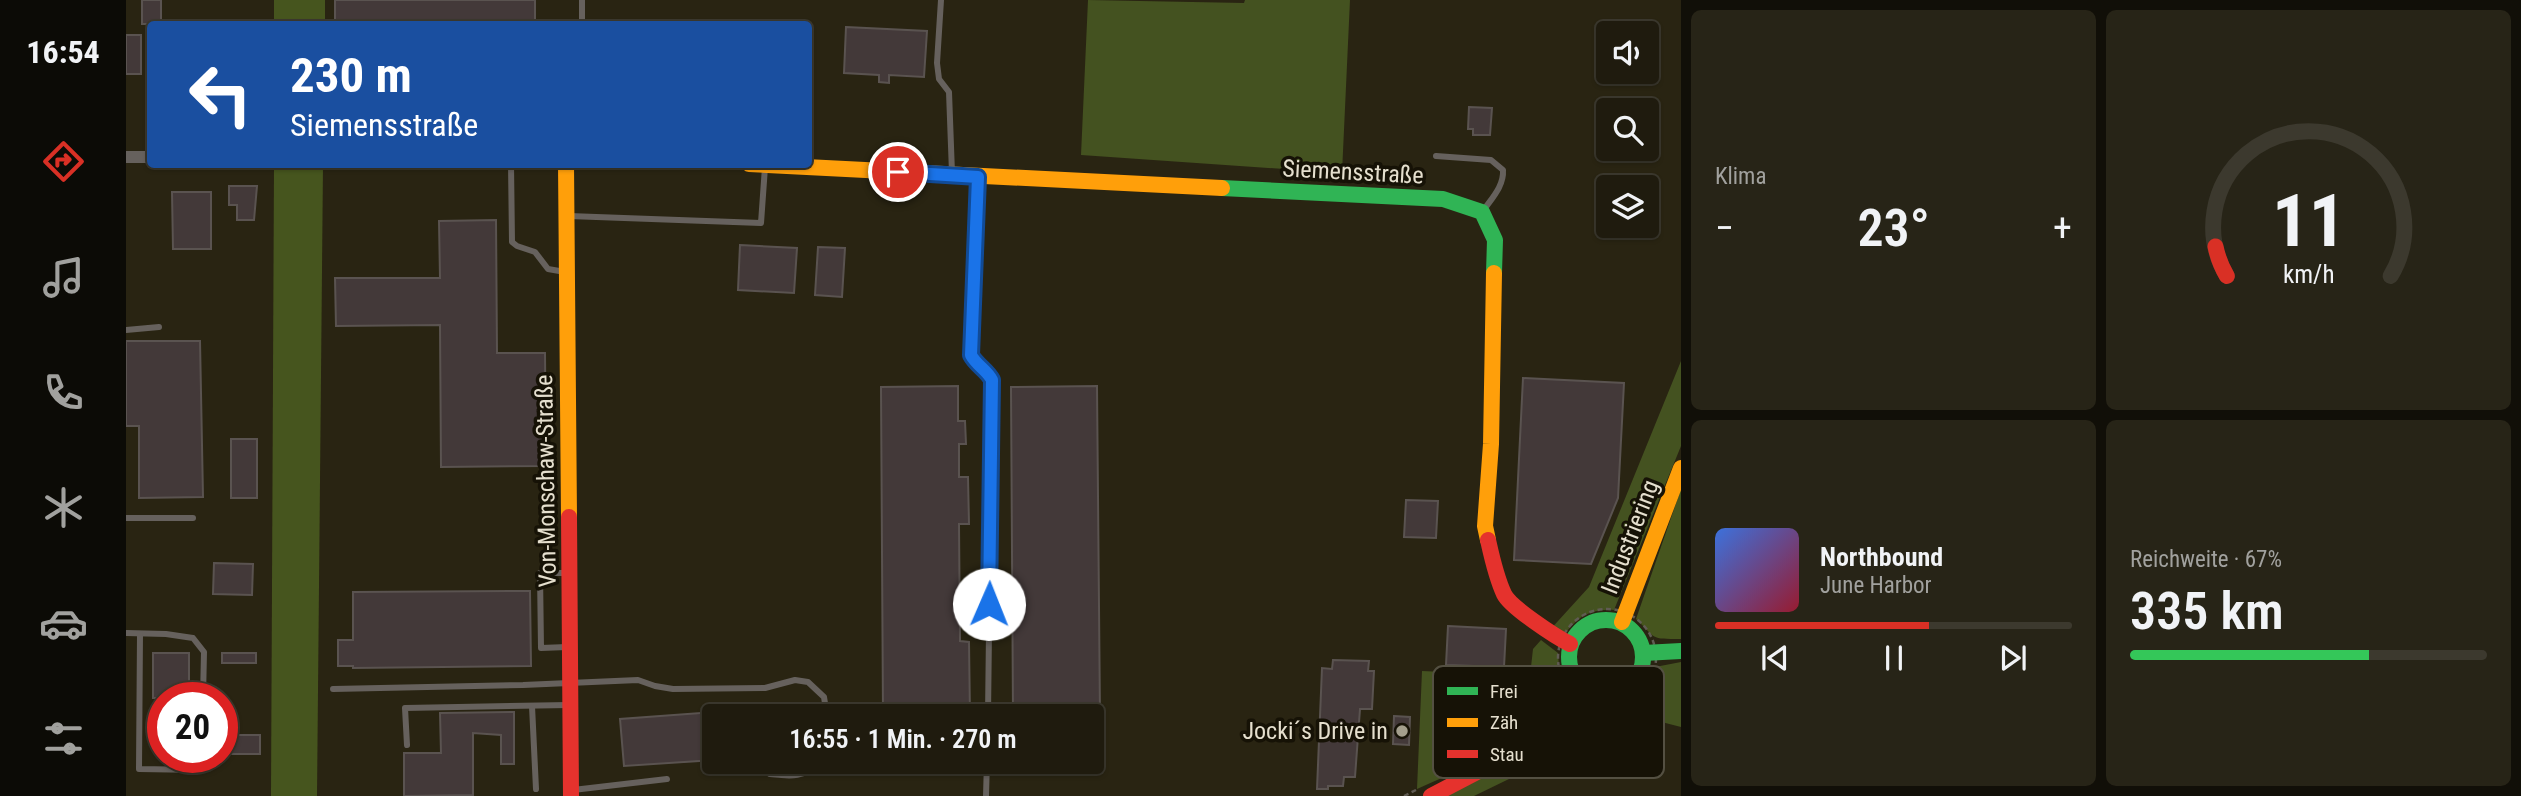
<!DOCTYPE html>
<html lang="de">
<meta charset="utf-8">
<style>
:root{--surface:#1f1b0e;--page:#272417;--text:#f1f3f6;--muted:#a1a19e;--line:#3c392e;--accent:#d93025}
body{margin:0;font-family:"Roboto Condensed",sans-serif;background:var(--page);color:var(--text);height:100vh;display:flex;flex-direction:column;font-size:26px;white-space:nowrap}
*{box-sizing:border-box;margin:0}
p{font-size:23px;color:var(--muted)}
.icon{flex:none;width:38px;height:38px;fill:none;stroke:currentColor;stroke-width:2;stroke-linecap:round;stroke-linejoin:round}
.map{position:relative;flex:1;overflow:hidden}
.details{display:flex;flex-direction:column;gap:10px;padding:10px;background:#110f08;width:840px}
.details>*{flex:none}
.banner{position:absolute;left:21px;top:21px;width:665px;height:147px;border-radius:7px;box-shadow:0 2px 5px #0004,0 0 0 2px var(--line);background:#1a4fa0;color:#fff;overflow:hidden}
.fabs{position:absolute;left:1470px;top:21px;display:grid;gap:14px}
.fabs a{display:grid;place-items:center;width:63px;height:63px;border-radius:7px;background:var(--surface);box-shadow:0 2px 5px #0004,0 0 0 2px var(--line);font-size:35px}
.speed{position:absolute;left:21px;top:682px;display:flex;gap:14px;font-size:35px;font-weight:700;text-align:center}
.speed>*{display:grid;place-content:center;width:91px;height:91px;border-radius:50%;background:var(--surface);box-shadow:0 2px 5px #0004,0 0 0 2px var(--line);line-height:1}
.speed .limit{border:10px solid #d22;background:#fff;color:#111}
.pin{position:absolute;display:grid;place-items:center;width:60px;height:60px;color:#fff;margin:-30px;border:4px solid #fff;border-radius:50%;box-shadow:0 2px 7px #0007}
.me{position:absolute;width:77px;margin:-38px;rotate:1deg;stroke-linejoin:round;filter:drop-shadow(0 0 5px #0008)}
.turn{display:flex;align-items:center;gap:24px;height:147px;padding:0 28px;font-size:32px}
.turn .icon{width:91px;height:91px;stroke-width:2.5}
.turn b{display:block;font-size:49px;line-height:60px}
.big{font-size:52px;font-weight:600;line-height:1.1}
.details .card{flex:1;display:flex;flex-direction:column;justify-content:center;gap:10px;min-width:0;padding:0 24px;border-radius:10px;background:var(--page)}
.details .dial{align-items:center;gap:0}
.dial svg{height:182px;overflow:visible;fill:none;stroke:var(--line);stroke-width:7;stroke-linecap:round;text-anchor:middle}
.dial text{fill:var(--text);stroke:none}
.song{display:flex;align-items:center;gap:21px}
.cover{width:84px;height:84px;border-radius:10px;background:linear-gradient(135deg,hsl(220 70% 55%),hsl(350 70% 35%))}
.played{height:7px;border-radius:4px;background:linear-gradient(90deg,var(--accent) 60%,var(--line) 60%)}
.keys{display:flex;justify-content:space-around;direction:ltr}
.heat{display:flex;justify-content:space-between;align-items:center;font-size:38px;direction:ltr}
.charge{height:10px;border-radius:5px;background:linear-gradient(90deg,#34c759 67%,var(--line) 0)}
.details .tiles{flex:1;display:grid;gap:10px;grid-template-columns:repeat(2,1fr)}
.trip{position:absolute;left:576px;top:704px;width:402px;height:70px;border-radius:7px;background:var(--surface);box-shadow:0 2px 5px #0004,0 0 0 2px var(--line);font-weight:600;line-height:70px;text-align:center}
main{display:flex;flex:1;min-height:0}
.tab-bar{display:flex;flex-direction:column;width:126px;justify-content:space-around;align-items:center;background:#0c0b06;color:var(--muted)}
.tab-bar .icon{width:49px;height:49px}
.tab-bar .active{color:var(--accent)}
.tab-bar b{font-size:32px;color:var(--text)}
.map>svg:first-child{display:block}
.green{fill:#445220}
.forest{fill:#46551e}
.building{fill:#433939;stroke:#5a5350;stroke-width:2}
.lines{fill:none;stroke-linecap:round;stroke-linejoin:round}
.path{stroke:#605b53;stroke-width:2.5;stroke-dasharray:5 3.5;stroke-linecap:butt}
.lane{stroke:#66615d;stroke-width:6}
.street{stroke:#66615d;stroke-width:12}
.fast{stroke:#30b455;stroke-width:16}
.slow{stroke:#ff9f0a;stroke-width:16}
.jam{stroke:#e5322d;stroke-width:16}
.route-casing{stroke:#114b97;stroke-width:18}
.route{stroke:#1a73e8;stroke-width:12}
.poi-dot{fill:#a39e8c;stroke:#161206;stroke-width:2.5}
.labels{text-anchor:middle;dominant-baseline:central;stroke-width:7;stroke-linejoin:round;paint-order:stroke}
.street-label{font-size:24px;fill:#e5dfce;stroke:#161206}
.poi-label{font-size:24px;fill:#e5dfce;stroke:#161206;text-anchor:end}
.key{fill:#161206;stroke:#545042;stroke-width:2}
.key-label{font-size:19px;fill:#e5dfce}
</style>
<main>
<nav class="tab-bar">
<b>16:54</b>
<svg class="icon active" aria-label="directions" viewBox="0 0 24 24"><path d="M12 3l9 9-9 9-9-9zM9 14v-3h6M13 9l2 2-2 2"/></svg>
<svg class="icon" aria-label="music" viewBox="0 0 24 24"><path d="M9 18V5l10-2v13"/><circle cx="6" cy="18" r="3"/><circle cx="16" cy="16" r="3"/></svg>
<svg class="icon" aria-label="phone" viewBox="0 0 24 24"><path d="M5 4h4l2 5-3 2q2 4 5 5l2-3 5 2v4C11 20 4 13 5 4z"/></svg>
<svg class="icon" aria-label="climate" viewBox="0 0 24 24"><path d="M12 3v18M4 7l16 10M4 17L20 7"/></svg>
<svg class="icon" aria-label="car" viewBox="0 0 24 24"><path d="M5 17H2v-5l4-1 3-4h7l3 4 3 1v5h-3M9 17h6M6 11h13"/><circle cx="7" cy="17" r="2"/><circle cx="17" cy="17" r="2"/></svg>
<svg class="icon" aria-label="filters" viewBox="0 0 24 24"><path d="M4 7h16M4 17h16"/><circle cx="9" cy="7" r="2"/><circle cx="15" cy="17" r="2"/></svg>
</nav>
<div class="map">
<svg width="1555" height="796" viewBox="0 0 1555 796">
<rect width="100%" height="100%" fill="#292412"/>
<!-- green -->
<g class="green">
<polygon points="962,0 1118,3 1119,0 1224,0 1216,173 955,155"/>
<path d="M1555,361V446L1488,610C1463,608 1448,619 1435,640L1422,632L1463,587Z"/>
<path d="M1415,640L1432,653L1433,667L1437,680C1421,703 1403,729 1379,745C1352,763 1320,776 1291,789L1296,671L1404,676L1407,649Z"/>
<path d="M1555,662V727L1516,717L1507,700L1504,724L1472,736L1348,796H1314L1425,730L1458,701C1490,713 1517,700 1529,667Z"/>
</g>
<!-- forest -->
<g class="forest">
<rect x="148" y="0" width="51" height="24"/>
<polygon points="148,165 197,165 191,796 145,796"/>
<path d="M1555,489V639C1523,639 1531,639 1510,619Z"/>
</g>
<!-- building -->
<g class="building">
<rect x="16" y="0" width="19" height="24"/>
<rect x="209" y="0" width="200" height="24"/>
<polygon points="720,27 801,31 798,77 763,75 763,83 753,82 753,75 718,73"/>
<rect x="0" y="35" width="15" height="39"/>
<polygon points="1343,107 1366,108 1364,135 1347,135 1347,129 1342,129"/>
<polygon points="103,186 131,186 128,220 111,220 111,205 103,205"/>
<polygon points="46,192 85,192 85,249 47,249"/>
<polygon points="370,220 371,353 419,353 420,466 315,467 314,325 210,326 209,278 314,278 313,221"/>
<polygon points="614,245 671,248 668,293 612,290"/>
<polygon points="692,247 719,248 716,297 689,295"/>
<polygon points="0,341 74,341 77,497 13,498 13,426 0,426"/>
<polygon points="1397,378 1498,383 1492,498 1465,564 1388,560"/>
<polygon points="832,386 832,421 839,421 840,444 833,444 833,477 842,477 843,524 833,524 834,641 843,642 844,716 757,716 755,387"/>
<polygon points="971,386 974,716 887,716 885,387"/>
<rect x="105" y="439" width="26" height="59"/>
<polygon points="1280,500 1312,501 1310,538 1278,537"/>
<polygon points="88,563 127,564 126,595 87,594"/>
<polygon points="404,591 405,666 227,668 227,666 212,666 212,640 227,640 227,592"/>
<polygon points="1322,626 1380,629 1378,667 1320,665"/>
<rect x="27" y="653" width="36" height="45"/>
<rect x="96" y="653" width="34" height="10"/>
<polygon points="1207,660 1243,661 1242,671 1248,671 1246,709 1234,709 1229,777 1218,777 1217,786 1202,786 1202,789 1191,789 1196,668 1206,669"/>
<polygon points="388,712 388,764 375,764 375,735 347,733 347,795 278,796 278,753 315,753 314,713"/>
<polygon points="588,712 588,760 498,766 494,719"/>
<polygon points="1268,716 1284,717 1283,745 1267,744"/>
<rect x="96" y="735" width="38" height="19"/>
<rect x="757" y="761" width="78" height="13"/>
<rect x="887" y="761" width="87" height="12"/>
</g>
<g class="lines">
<!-- path -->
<g class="path">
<circle cx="1481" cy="658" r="49"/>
<polyline points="1278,796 1290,790"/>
</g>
<!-- lane -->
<g class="lane">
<polyline points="815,0 811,63 813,79 823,92 826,173"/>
<polyline points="456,24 456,0"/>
<path d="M1310,156L1365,160L1377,170C1378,186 1366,198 1357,211"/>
<polyline points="385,164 386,242 391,246 409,252 422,269 439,272"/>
<path d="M852,178L845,355C850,365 861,370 866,380L862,716"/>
<polyline points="443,216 635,223 639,167"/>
<polyline points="0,330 33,327"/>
<polyline points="0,518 67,518"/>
<polyline points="0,633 40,634 67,638 78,652 77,698"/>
<polyline points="14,634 13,769 75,770 75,758"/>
<polyline points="441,647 415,648 414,573 442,573"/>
<polyline points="207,689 397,685 512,680 529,686 547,689 639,688 669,680 682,682 698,697 701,716"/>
<polyline points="406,706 410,789"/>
<polyline points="281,745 279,708 443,705"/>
<path d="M644,774C662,776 680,779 692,761"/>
<polyline points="447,790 541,779"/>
<polyline points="860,796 861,761"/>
</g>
<!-- street -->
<polyline class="street" points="0,157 24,157"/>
<!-- fast -->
<g class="fast">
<polyline points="1096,188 1317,199 1356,212 1369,240 1368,273"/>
<circle cx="1480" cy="657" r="37"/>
<polyline points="1518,653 1555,651"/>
</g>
<!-- slow -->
<g class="slow">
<polyline points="440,164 443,517"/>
<polyline points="623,164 1096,188"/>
<polyline points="1362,540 1359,526 1365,444 1368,273"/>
<polyline points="1496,622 1555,468"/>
</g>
<!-- jam -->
<g class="jam">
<polyline points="443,517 445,796"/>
<path d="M1362,540C1366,558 1370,577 1378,594C1384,607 1430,637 1444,644"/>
<polyline points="1305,796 1395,749 1430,716 1454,685"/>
</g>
</g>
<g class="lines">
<defs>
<path id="route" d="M772,172L852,177L845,355C850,365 861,370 866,380L863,604"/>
</defs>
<!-- route casing -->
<use href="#route" class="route-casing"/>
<!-- route -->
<use href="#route" class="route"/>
</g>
<!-- markers -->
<circle class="poi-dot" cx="1276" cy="731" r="7"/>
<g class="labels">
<!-- street labels -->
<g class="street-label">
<text transform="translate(1227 172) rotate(3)">Siemensstraße</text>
<text transform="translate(420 481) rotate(-91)">Von-Monschaw-Straße</text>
<text transform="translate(1504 537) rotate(-69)">Industriering</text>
</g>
<!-- poi labels -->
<g class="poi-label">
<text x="1262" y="731">Jocki´s Drive in</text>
</g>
</g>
<!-- legend -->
<rect x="1307" y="666" width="231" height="112" rx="10" class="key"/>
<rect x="1321" y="687" width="31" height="8" fill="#30b455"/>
<rect x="1321" y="718" width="31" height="9" fill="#ff9f0a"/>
<rect x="1321" y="750" width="31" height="8" fill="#e5322d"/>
<g class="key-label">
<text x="1364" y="698">Frei</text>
<text x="1364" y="729">Zäh</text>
<text x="1364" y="761">Stau</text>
</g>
</svg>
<div class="fabs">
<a><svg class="icon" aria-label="sound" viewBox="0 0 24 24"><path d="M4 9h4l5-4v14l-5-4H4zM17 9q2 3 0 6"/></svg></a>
<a><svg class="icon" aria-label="search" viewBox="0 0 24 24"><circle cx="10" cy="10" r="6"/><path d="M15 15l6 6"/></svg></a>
<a><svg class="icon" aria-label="layers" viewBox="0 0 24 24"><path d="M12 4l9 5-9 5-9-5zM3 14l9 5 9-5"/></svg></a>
</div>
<div class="speed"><div class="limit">20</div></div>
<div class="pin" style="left:772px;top:172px;background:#d93025"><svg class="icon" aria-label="arrive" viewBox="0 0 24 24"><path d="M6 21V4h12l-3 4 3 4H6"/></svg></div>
<svg class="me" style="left:863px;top:604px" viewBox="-20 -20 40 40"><circle r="19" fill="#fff"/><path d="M0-13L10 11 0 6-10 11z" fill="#1a73e8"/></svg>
<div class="trip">16:55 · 1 Min. · 270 m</div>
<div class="banner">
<div class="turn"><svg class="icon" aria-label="left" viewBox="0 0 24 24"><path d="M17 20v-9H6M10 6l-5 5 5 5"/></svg><div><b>230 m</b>Siemensstraße</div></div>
</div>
</div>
<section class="details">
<div class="tiles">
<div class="card"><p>Klima</p>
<div class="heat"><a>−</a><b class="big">23°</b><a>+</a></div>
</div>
<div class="card dial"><svg viewBox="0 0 100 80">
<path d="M14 69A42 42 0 1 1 86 69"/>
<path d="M14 69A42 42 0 0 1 9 56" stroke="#d93025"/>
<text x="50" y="56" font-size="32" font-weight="700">11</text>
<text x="50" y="72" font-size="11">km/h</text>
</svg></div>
<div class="card">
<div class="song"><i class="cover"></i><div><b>Northbound</b><p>June Harbor</p></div></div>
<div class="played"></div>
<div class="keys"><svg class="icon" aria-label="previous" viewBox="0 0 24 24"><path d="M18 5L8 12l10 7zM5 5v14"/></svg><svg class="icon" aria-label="pause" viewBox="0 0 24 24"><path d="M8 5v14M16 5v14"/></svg><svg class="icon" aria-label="next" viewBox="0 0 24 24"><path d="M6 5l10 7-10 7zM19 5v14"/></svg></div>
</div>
<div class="card"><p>Reichweite · 67%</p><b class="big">335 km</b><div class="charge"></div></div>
</div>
</section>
</main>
